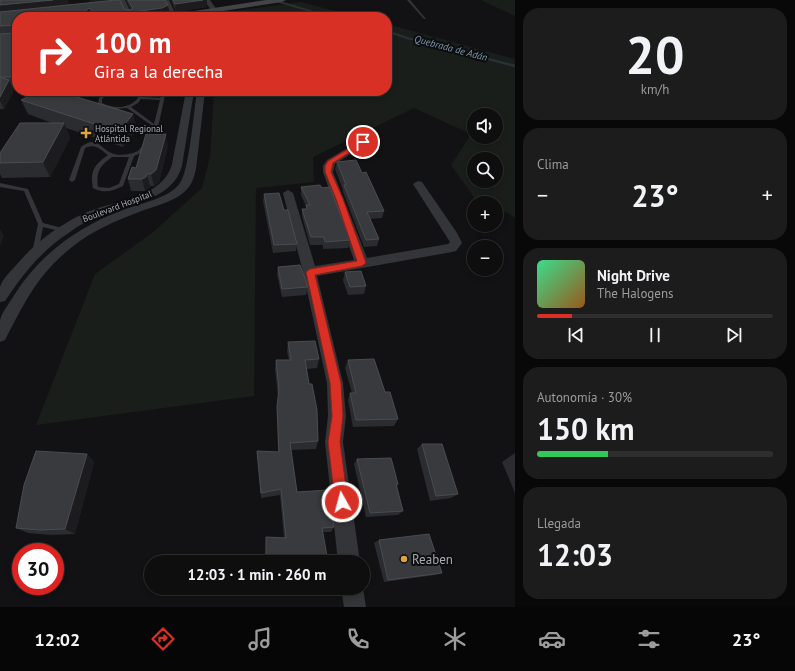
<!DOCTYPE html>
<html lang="es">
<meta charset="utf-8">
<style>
:root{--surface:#0e0e0f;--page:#1c1c1d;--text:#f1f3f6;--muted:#9b9c9e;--line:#2e2e2f;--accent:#d93025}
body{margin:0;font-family:"PT Sans",sans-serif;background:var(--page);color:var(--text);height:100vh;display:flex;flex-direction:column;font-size:15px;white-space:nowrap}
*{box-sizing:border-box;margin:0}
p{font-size:13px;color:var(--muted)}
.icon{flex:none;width:22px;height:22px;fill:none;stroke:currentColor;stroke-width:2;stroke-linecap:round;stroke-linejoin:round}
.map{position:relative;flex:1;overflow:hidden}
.panel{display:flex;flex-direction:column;gap:8px;padding:8px;background:#080808;width:280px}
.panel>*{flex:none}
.top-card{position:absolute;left:12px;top:12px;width:380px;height:84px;border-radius:16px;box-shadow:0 2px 6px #0003,0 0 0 1px var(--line);background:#d93025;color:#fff;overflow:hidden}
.tools{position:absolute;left:467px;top:108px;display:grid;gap:8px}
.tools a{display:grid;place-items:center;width:36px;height:36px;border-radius:50%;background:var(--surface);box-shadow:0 2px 6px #0003,0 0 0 1px var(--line);font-size:20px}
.speed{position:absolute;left:12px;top:543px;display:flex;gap:8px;font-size:20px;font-weight:700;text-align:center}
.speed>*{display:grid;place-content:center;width:52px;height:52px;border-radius:50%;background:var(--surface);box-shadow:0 2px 6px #0003,0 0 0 1px var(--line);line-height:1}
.speed .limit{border:6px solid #d22;background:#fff;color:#111}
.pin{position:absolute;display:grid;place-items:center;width:34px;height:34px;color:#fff;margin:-17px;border:2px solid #fff;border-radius:50%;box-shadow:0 1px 4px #0007}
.me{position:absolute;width:44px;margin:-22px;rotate:353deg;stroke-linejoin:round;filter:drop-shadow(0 0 3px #0008)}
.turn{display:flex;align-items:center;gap:14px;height:84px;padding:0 16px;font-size:18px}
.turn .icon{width:52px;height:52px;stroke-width:2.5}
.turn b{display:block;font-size:28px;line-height:34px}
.big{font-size:30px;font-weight:600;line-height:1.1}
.panel .tile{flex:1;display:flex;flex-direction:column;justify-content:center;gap:6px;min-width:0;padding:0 14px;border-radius:16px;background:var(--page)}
.panel .dial{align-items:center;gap:0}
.dial b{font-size:52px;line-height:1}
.song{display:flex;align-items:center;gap:12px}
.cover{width:48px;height:48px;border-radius:6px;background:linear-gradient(135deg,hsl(150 70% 55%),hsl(30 70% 35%))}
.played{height:4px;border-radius:2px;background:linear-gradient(90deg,var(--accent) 15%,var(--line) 15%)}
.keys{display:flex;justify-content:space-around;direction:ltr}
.heat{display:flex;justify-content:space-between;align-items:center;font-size:22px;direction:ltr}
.charge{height:6px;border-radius:3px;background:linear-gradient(90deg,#34c759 30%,var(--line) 0)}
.trip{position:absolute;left:144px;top:555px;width:226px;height:40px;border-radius:20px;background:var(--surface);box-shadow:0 2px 6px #0003,0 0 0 1px var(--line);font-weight:600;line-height:40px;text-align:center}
.menu{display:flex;height:64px;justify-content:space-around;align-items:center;background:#060606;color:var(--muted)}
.menu .icon{width:28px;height:28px}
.menu .on{color:var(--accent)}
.menu b{font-size:18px;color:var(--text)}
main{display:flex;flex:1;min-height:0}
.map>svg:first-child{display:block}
.green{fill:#191e1a;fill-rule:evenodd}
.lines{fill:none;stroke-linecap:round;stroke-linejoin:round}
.stream-far1{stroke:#2a3136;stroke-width:2}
.stream{stroke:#2a3136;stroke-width:2.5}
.lane{fill:#343538;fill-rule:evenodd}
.street{fill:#343538;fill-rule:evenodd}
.secondary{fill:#424448;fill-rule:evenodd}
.wall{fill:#2b2c2f}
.shaded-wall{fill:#1c1c1e}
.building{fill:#383a3d;stroke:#494c50}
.route{fill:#d93025;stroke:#8d1f18}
.poi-dot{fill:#e1a33e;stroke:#0d0d0f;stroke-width:1.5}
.labels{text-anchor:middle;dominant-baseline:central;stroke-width:4;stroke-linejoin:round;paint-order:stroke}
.far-poi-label{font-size:9px;fill:#a5aab3;stroke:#0d0d0f;text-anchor:start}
.far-street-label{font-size:9px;fill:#a5aab3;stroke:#0d0d0f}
.far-water-label{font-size:10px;font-style:italic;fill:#7f98ab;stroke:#0d0d0f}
.near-poi-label{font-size:13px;fill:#a5aab3;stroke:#0d0d0f;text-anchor:start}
</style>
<main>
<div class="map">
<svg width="515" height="607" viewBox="0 0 515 607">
<rect width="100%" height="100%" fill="#121214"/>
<!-- green -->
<g class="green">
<polygon points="481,0 515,0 515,16"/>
<polygon points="301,2 358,17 219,17 219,13"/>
<path d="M387,24L515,59V218L506,212L496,213V203H478L451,165L471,134L414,108L313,157L314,182L256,188L254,396L36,425L95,274L152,233L202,188L210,157L214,91H387ZM474,115H496V137H474ZM474,159H496V181H474Z"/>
</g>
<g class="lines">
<!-- stream-far1 -->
<g class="stream-far1">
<polyline points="273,0 331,17"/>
<polyline points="387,31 407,38 466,53"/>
</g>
<!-- stream -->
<polyline class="stream" points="462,52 515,66"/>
<!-- lane -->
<g class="lane">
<polygon points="407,0 410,0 426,19 424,19"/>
<path d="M109,91H115L106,95L102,99V103C114,109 129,109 138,98L137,95L132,91C137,91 140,92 142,97L160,98L162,91H166L158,127L143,152L134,156L123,186C113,191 104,194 93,188C90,171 94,165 108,155C100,149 95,143 85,148L75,180L72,182L69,180L81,147C97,134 101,150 114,154C120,156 132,154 138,151C143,147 150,133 154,127L127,108L115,109L98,105L99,98L104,93ZM141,99L160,100L154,124L131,107L138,103ZM112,157H129L119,184L109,188L98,187C96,171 100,166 112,157Z"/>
<polygon points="0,183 28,189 43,223 66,229 67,230 66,231 64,232 43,227 38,253 37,255 33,255 32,253 38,224 24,191 0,187"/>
</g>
<!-- street -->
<g class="street">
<polygon points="119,0 125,0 133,17 127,17"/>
<polygon points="163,0 169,0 177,17 173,17"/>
<polygon points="204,0 210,0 217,10 216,17 210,17 211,10"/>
<path d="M186,91H194L182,166C173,199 133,203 105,213C92,218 81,224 70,232C42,250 23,274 5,301L0,302C0,298 0,292 0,287C2,279 13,269 18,263C36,242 59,225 83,214C112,200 162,200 172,164Z"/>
<path d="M197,91H205L196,169C194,178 191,187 183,193C171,203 154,206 139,212C115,221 92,231 72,247C37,275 25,302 5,340L0,342C0,335 0,328 0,321C1,313 9,304 13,297C39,255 77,227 123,210C139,204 170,198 180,183C189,171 194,110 197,91Z"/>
<polygon points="363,139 368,142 366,144 335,164 333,172 367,258 448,244 450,242 413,184 418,181 422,182 457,233 462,243 456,251 452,252 317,276 343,383 346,416 343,442 360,562 338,562 325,442 328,416 327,383 303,272 283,193 288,190 293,193 315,266 354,260 323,172 323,166 327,160"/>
<polygon points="341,588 363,588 366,607 344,607"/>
</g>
<!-- secondary -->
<polygon class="secondary" points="266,0 286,0 282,2 184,17 164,17 168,15"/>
</g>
<!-- wall -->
<g class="wall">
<polygon points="0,0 69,5 91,3 90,0 120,0 124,9 131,10 126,0 165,0 169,13 163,16 155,17 17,17 17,84 15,87 12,87 14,90 4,109 0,109"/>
<polygon points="171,0 207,0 207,7 176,12"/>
<polygon points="21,100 137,129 123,147 66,128 70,138 50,177 2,178 0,174 0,153 52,123 28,114"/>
<polygon points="168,146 159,182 154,186 150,186 149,189 145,191 131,191 128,179 136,168"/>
<polygon points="337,162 362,173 384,211 382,218 370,219 379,239 377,246 364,247 343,192 343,190 335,169"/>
<polygon points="301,187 350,240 348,248 323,249 323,245 310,245 302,216 302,209 306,209 306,206 301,195"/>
<polygon points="264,194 284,210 297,244 296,251 273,253 263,201"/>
<polygon points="278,267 308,287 306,295 282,297 277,275"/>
<polygon points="345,272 366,286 364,294 348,295 343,280"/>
<polygon points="288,342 319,359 317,368 307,369 318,441 316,449 291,450 297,492 334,527 331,532 323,532 328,562 265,562 266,537 284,538 280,495 261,498 257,451 278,452 277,415 278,397 275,369 276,360 289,360 287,352"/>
<polygon points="348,360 385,392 398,419 394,426 353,427 348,400 350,393 352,393 345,368"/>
<polygon points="422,444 458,494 451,498 430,501 417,449"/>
<polygon points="515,453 515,493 502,462"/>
<polygon points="87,454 94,462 75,534 51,535 28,533 16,528"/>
<polygon points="357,459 398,484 397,486 403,511 398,515 366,517 354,464"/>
<polygon points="379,540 442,573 435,575 384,582 374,543"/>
</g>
<!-- shaded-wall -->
<g class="shaded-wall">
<polygon points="53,0 68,0 70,7 0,13 0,5"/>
<polygon points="90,0 119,0 92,4"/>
<polygon points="203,0 207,0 207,7 176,12 175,4"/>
<polygon points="168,5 169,13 163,16 155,17 123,17 126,13"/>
<polygon points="89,8 91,16 90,17 79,17"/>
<polygon points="17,70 17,84 15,87 11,77"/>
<polygon points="9,80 14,90 4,109 0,101 0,97"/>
<polygon points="133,114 137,129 123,147 119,132"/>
<polygon points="64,123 70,138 50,177 43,162"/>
<polygon points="166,134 168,146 159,182 154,186 151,174"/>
<polygon points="147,174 150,186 149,189 145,191 142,179"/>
<polygon points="0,229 4,236 0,246"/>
<polygon points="87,454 94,462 75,534 65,529"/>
</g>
<!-- building -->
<g class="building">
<polygon points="0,0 53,0 0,5"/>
<polygon points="116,0 120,0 124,9 131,10 133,8 128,0 165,0 168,5 162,8 126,13 123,17 88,17 93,11 89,8 79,17 17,17 17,70 11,77 0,77 9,80 0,97 0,34 15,33 15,25 0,26 0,12"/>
<polygon points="173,0 203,0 175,4"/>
<polygon points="39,91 57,91 133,114 119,132 21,100"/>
<polygon points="20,123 64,123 43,162 0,163 0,153"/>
<polygon points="146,134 166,134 156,170 151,174 147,174 146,177 142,179 128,179 132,167 136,168"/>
<polygon points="356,160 362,173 366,172 384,211 367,212 379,239 366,240 344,185 346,185 337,162"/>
<polygon points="320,185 322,188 330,187 350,240 325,242 324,237 311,237 302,209 307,209 306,205 310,205 301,187"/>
<polygon points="279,193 284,210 288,210 297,244 274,245 264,194"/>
<polygon points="300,265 308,287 282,289 278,267"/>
<polygon points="361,271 366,286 350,287 345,272"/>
<polygon points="315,341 319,359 305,360 309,384 312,384 317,410 318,441 290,443 297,492 329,490 334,527 322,528 328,562 266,562 266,537 286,538 281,489 261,493 257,451 279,452 277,407 279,389 276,360 291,360 288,342"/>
<polygon points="374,359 385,392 390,392 398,419 356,420 350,393 356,393 348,360"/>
<polygon points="422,444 442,444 458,494 436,496"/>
<polygon points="36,451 87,454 65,529 40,530 16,528 24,485"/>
<polygon points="391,458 398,484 396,484 403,511 370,513 357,459"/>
<polygon points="429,534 442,573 388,580 379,540"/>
</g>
<!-- route -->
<polygon class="route" points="363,140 366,142 365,143 333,163 331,172 343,199 366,263 362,266 315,275 341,383 343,416 340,442 348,502 346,506 342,508 337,506 335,502 328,442 332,416 330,383 306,272 310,269 357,261 336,199 325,172 325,166 328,161"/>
<!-- markers -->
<g class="poi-dot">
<path d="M84 127h4v4h4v4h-4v4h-4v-4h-4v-4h4z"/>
<circle cx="404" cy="559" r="4"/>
</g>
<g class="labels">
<!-- far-poi labels -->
<g class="far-poi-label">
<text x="95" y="128">Hospital Regional<tspan x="95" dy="10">Atlántida</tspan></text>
</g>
<!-- far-street labels -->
<g class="far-street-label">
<text transform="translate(117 206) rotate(-21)">Boulevard Hospital</text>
</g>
<!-- far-water labels -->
<g class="far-water-label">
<text transform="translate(451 48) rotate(15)">Quebrada de Adán</text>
</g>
<!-- near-poi labels -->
<g class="near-poi-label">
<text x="412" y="559">Reaben</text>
</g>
</g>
</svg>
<div class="tools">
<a><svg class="icon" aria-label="sound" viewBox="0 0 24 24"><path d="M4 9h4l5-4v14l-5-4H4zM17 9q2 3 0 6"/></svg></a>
<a><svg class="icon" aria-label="search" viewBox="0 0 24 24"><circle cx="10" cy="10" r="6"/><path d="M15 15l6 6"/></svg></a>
<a>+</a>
<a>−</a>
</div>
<div class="speed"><div class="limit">30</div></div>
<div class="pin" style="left:363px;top:142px;background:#d93025"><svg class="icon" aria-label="arrive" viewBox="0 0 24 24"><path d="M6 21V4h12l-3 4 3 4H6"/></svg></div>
<svg class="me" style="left:342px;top:502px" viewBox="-20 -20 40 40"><circle r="17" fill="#d93025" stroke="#fff" stroke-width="3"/><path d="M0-11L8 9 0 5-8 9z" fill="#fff"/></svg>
<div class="trip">12:03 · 1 min · 260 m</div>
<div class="top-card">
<div class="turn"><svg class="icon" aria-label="right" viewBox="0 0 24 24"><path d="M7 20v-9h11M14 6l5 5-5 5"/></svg><div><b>100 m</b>Gira a la derecha</div></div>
</div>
</div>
<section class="panel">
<div class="tile dial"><b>20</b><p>km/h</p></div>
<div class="tile"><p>Clima</p>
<div class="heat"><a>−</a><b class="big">23°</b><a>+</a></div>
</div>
<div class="tile">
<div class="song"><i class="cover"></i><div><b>Night Drive</b><p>The Halogens</p></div></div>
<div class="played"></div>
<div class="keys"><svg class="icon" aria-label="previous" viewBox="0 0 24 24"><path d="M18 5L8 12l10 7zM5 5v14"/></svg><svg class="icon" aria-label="pause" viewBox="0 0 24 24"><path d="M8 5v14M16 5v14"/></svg><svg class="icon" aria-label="next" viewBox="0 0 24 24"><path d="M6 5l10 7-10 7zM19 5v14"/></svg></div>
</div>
<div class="tile"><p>Autonomía · 30%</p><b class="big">150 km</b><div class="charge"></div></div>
<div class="tile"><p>Llegada</p><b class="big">12:03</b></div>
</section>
</main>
<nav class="menu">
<b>12:02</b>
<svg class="icon on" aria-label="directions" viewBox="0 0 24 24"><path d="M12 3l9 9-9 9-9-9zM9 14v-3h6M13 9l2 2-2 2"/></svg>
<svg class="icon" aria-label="music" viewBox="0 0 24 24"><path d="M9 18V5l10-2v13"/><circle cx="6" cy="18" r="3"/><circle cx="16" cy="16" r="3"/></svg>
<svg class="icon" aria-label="phone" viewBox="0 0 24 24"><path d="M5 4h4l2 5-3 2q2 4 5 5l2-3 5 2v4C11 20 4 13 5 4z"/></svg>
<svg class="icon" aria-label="climate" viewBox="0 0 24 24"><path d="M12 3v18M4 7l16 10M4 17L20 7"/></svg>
<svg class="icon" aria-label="car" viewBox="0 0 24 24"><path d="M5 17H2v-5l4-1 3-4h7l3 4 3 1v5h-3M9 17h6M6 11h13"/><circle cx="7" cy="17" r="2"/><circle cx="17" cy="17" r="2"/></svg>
<svg class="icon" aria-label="filters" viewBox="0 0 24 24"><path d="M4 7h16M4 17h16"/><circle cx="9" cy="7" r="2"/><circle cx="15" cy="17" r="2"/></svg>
<b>23°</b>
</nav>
